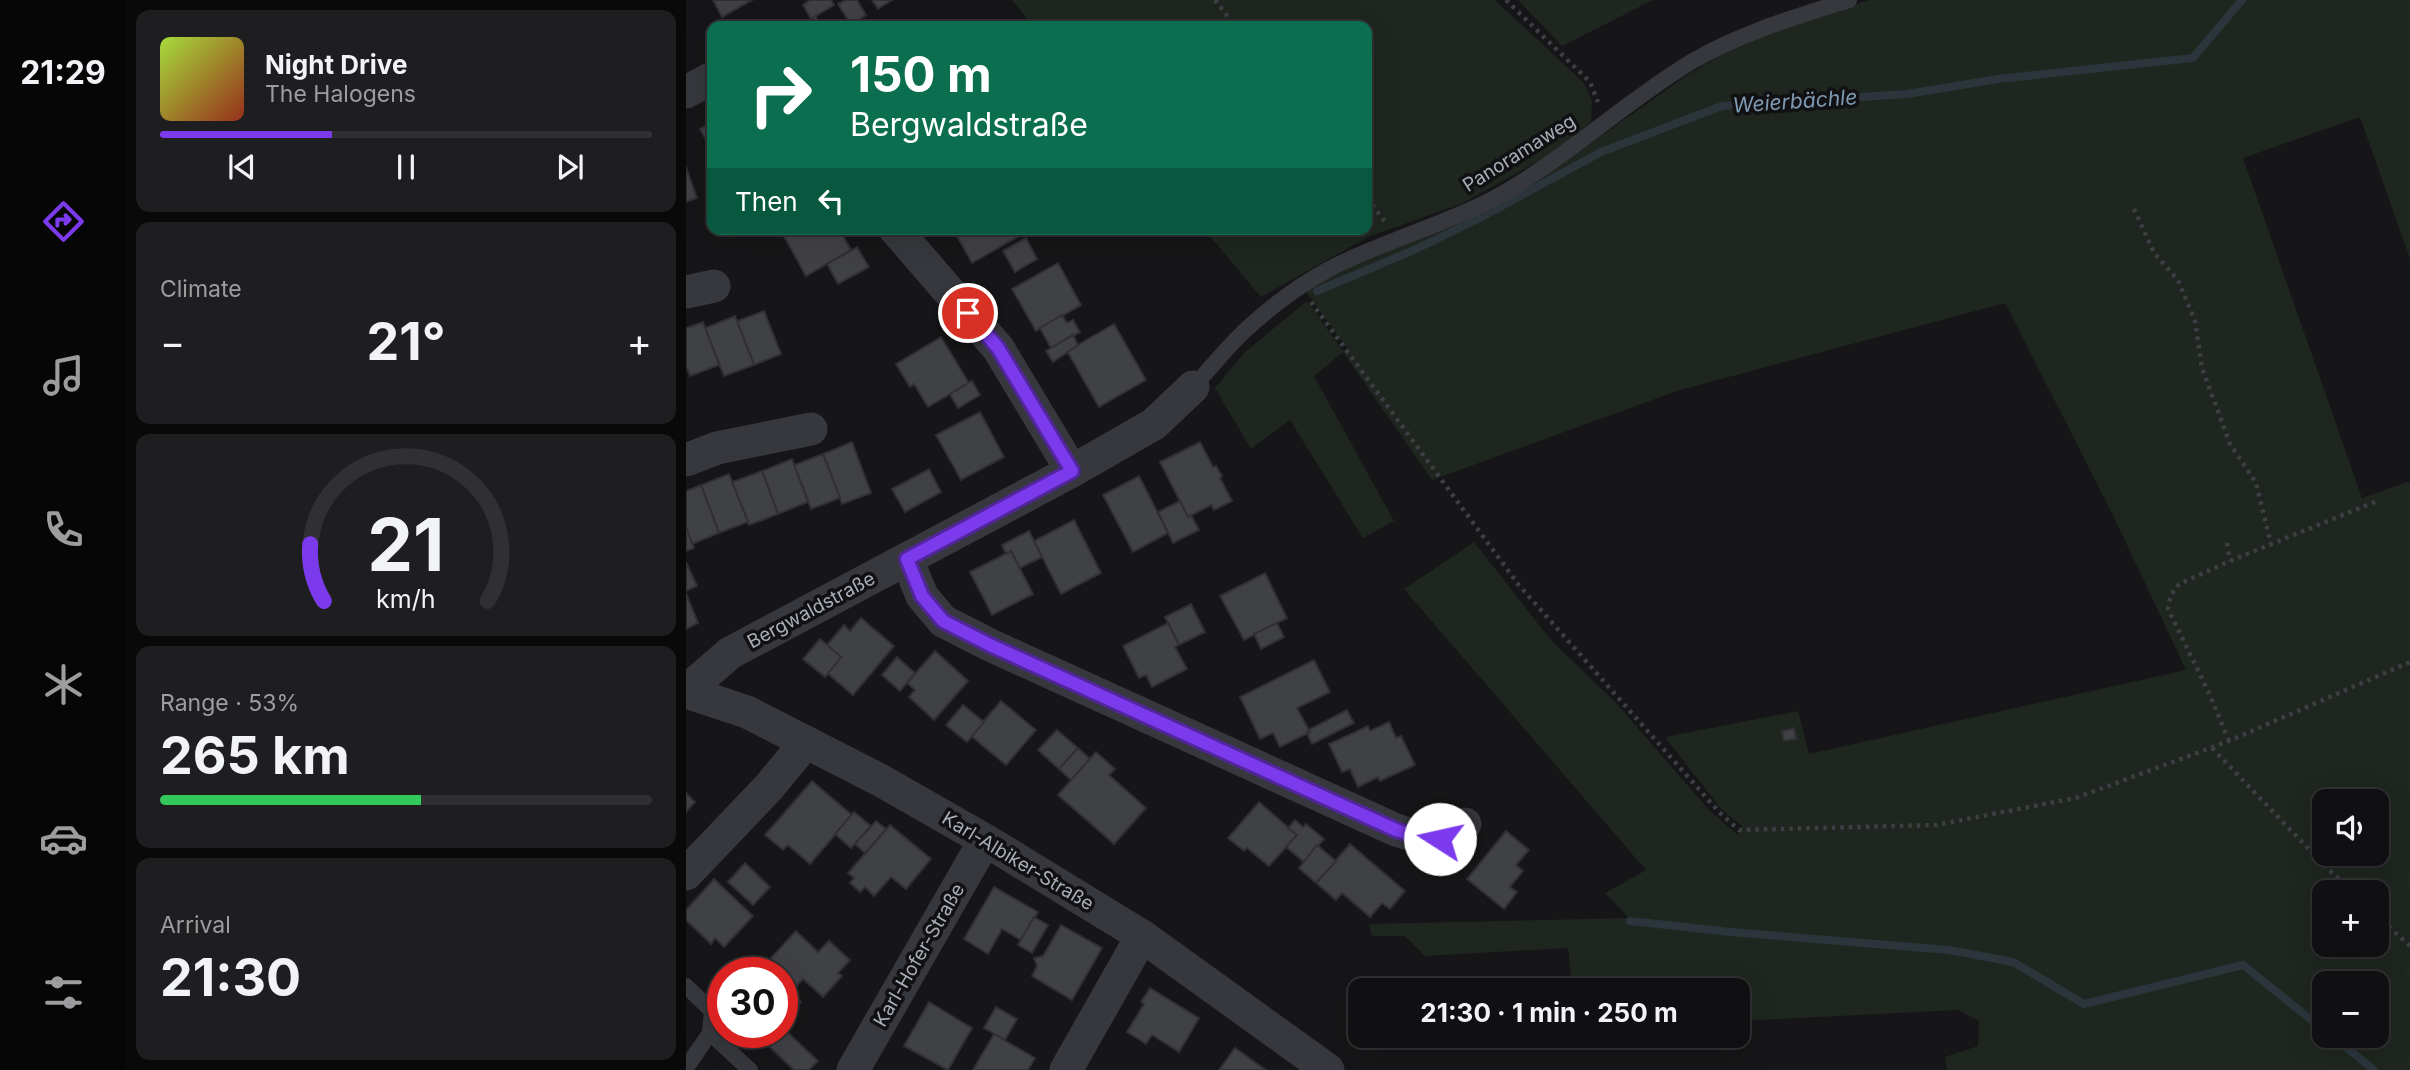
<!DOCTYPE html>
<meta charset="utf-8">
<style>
:root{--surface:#101012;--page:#1e1e20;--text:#f1f3f6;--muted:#9c9d9f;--line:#303032;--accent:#7c3aed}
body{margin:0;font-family:Inter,sans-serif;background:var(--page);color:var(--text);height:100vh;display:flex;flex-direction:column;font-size:26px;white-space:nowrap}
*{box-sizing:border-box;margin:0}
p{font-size:23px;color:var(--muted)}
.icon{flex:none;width:38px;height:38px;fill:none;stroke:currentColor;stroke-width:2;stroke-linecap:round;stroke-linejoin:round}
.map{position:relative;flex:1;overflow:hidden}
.side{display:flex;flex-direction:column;gap:10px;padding:10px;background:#09090a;width:560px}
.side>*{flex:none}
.top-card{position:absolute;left:21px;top:21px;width:665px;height:214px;border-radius:14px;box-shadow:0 7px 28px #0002,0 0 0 2px var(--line);background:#0b6e4f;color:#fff;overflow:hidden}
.controls{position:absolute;left:1626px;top:789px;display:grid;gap:14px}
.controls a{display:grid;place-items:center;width:77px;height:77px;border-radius:14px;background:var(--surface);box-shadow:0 7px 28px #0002,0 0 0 2px var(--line);font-size:35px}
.speed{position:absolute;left:21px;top:957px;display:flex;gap:14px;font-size:35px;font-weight:700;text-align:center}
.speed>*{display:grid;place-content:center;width:91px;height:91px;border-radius:50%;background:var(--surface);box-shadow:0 7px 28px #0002,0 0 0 2px var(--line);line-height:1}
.speed .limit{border:10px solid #d22;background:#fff;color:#111}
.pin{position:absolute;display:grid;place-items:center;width:60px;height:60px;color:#fff;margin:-30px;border:4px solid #fff;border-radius:50%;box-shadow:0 2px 7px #0007}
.me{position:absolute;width:77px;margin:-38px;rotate:280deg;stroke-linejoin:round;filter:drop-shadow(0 0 5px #0008)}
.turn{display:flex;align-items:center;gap:24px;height:147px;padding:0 28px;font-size:32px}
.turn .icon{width:91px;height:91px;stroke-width:2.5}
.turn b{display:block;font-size:49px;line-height:60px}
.then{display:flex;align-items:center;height:66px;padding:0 28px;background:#0003;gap:14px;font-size:26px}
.big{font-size:52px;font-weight:700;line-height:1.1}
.side .tile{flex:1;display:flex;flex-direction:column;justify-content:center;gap:10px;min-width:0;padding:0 24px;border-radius:14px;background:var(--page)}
.side .dial{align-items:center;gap:0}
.dial svg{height:182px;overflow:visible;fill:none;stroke:var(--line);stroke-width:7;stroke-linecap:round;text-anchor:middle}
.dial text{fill:var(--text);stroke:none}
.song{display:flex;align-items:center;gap:21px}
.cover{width:84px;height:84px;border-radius:10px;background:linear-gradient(135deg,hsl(80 70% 55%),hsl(10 70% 35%))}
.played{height:7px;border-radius:4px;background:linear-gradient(90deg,var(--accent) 35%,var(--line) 35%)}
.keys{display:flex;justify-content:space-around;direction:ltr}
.heat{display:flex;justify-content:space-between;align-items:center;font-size:38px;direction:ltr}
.charge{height:10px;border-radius:5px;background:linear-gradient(90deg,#34c759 53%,var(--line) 0)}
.trip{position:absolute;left:662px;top:978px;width:402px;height:70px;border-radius:14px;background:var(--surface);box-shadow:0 7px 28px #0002,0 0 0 2px var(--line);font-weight:700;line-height:70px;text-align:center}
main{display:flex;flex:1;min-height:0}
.tab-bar{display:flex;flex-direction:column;width:126px;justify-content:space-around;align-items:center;background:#060607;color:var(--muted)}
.tab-bar .icon{width:49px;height:49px}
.tab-bar .current{color:var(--accent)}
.tab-bar b{font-size:32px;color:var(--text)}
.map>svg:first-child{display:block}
.green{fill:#1e261f;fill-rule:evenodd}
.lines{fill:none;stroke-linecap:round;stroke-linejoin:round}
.stream{stroke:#2c353c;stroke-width:8}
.building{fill:#404145;stroke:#303034;stroke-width:2}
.path{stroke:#3d3f44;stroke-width:4.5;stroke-dasharray:3.5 5;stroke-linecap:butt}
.lane{stroke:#37383d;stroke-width:16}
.street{stroke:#37383d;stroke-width:33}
.route-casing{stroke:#51269a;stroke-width:18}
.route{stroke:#7c3aed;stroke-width:12}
.labels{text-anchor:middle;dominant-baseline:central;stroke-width:7;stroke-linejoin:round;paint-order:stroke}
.street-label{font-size:19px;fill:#a8adb8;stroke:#111113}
.water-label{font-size:21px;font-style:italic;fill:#7f9bb3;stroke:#111113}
</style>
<main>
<nav class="tab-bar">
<b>21:29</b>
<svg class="icon current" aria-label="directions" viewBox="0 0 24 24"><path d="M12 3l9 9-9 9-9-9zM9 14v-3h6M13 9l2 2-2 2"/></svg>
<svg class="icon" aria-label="music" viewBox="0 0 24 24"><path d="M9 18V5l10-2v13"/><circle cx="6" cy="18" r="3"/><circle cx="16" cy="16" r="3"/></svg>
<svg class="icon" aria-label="phone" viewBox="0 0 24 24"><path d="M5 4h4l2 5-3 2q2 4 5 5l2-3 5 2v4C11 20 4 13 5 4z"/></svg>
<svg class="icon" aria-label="climate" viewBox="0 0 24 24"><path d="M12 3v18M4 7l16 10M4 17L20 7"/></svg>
<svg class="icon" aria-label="car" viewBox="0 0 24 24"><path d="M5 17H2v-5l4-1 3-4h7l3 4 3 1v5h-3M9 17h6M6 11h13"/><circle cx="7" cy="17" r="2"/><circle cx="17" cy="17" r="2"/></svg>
<svg class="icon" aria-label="filters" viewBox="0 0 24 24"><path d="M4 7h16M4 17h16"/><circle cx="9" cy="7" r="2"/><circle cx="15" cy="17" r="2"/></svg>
</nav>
<section class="side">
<div class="tile">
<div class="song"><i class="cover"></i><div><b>Night Drive</b><p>The Halogens</p></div></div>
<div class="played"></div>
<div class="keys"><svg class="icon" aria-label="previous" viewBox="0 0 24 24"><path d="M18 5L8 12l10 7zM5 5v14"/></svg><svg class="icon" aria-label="pause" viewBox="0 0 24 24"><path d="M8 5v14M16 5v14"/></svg><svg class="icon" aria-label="next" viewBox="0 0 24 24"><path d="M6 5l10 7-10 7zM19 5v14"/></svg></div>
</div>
<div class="tile"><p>Climate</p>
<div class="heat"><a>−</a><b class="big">21°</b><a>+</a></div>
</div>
<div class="tile dial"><svg viewBox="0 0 100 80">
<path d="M14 69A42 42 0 1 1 86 69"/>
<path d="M14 69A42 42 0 0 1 8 44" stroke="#7c3aed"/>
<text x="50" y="56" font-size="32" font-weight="700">21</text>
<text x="50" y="72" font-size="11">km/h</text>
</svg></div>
<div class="tile"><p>Range · 53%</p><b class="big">265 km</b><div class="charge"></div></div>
<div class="tile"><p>Arrival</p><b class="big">21:30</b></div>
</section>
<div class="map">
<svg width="1724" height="1070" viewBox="0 0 1724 1070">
<rect width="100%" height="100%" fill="#161618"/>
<!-- green -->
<g class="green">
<polygon points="326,0 809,0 898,83 906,101 905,122 867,153 777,203 682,237 575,297 518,229 681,229 681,26 347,26"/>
<polygon points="832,0 967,0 876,46"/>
<path d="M1183,0H1724V259L1674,117L1557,158L1676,498L1724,481V1070H1261L1259,1057L1292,1046L1293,1021L1272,1010L1052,1021V990H886L882,948L739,956L719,936H686L683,924L943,918L919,893L960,870L718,589L788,542L864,639L931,704L1023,810L1052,835L1056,826L1035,809L979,737L1112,711L1123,754L1500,670L1425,511L1319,303L994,390L746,480L657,352L628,376L708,521L677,538L604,420L565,449L529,388L559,352L621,301L657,351L661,348L619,290L643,276L878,162L1003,74L1054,44ZM1638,802H1690V854H1638ZM1638,892H1690V945H1638ZM1638,984H1690V1036H1638Z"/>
</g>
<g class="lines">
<!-- stream -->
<g class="stream">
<polyline points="631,291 728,250 792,219 915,152 1036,106 1221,94 1312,79 1507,58 1556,0"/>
<polyline points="944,921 1044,932 1263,950 1327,962 1398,1004 1557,965 1638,1030"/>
<polyline points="1646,1036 1688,1070"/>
</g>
</g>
<!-- building -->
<g class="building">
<polygon points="27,0 66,0 36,17"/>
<polygon points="124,0 145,0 148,5 125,19 117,5"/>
<polygon points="160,0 171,0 180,15 165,25 152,4"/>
<polygon points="186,0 206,0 192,9"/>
<polygon points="129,16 136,26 114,26 125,19"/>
<polygon points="26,123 26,151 14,129"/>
<polygon points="0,167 11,198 0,202"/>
<polygon points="94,229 153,229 165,250 120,276"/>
<polygon points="267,229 329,229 333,236 286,263"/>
<polygon points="340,238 351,259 329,272 317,251"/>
<polygon points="171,247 183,267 152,284 141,264"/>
<polygon points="372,263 395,305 350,331 326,289"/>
<polygon points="78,311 95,354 68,365 51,321"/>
<polygon points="376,315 381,323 387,320 394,332 365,348 354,328"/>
<polygon points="49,316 68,365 38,376 19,328"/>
<polygon points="17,322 33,365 4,376 0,366 0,328"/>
<polygon points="428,324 460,380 413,407 381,351"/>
<polygon points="387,335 392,345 367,362 360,351"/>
<polygon points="255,337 283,383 242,407 228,384 224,387 210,364"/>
<polygon points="286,381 294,395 272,408 264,394"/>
<polygon points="294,412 318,457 275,480 250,435"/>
<polygon points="166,442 185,493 156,504 137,454"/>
<polygon points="514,442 527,467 530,466 536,476 534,478 546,501 528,510 525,505 502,517 474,462"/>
<polygon points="137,454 154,498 125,509 108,465"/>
<polygon points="106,459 122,502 92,514 76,471"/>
<polygon points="243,469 255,492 219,512 206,489"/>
<polygon points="76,471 92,514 63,525 46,482"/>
<polygon points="43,474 62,522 33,533 15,485"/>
<polygon points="453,476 482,533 447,552 417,495"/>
<polygon points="15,485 33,533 6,544 0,527 0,491"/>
<polygon points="494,501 502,517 505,515 513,530 487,543 472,512"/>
<polygon points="388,520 415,573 375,594 348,541"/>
<polygon points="0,527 8,548 0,551"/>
<polygon points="343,531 356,557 334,568 325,551 320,554 316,545"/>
<polygon points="325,551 347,594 306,615 284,572"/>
<polygon points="0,562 11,586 0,591"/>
<polygon points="579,573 601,618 558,640 534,596"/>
<polygon points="0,593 12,623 0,629"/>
<polygon points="505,604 519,632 493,645 479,617"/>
<polygon points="175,618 208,646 167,695 141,673 155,657 141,645 158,625 164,631"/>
<polygon points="482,623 493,645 489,647 501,669 466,687 460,675 453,678 437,646"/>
<polygon points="591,623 598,637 575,649 568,634"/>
<polygon points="134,639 155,657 139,677 117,659"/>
<polygon points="249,651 282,681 248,720 223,697 229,690 221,683"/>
<polygon points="211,657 229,673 214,691 196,675"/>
<polygon points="628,660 644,692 611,708 624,732 594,747 587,733 574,739 554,697"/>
<polygon points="315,701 350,730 320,765 285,736"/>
<polygon points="277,705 298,722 281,742 260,725"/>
<polygon points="661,710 668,723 626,744 621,733 624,732 622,730"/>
<polygon points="703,722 710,738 715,736 729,765 694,781 692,777 672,787 664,769 656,772 643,744 682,726 684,731"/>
<polygon points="1108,728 1110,739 1098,741 1096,731"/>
<polygon points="371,730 392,748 373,769 352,750"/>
<polygon points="392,748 404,759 385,780 373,769"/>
<polygon points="410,752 429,769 423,775 460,808 428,844 372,795"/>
<polygon points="126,781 166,815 124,864 102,845 97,850 79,835"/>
<polygon points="0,793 9,802 0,812"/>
<polygon points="573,802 611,835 583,866 561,848 558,851 542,838"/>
<polygon points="168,812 185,826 165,848 149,834"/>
<polygon points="609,820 617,827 620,824 638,839 618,862 600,847 611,835 602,828"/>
<polygon points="190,821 200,829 179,853 169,844"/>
<polygon points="204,825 245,859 220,889 205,877 188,896 179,887 174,892 164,883 168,878 162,873"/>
<polygon points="820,831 843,850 830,865 837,871 824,887 831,892 818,909 781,879"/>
<polygon points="664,844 719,891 704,909 696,903 684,917 656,893 650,900 630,883"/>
<polygon points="631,845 650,861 630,883 613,868"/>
<polygon points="59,863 84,887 67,905 42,882"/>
<polygon points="28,879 67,916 38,947 29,938 25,944 0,920 0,910"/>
<polygon points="308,887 352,912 335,940 316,929 302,954 278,939"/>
<polygon points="348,917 362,925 346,953 332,945"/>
<polygon points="375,925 416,948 386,1000 346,976 351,966 348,958 357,956"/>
<polygon points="110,931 132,952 143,941 164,960 152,973 156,976 137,997 117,979 105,992 115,1002 103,1015 96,1008 96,973 71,973"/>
<polygon points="464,988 513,1018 493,1052 466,1035 460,1044 441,1032 458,1004 455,1002"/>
<polygon points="243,1002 286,1028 262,1070 218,1046"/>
<polygon points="310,1007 331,1019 319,1040 298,1028"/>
<polygon points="96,1027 132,1061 123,1070 108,1070 68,1032 96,1032"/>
<polygon points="308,1034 349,1058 342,1070 287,1070"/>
<polygon points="549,1048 580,1070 533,1070"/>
</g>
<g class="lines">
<!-- path -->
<g class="path">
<polyline points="529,0 549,26"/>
<polyline points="820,0 904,82 912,102"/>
<polyline points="681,198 700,223"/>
<polyline points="1448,209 1468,253 1492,280 1509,321 1516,368 1544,444 1570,483 1585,544"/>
<polyline points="625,302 832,584 1033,812 1053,830 1250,825 1390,798 1543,741 1724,662"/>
<polyline points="1541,543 1544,561"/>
<polyline points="1543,741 1523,693 1482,609 1485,595 1493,584 1544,561 1691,501"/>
<polyline points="1526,748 1638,865 1667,892"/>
<polyline points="1690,915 1724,946"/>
</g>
<!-- lane -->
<g class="lane">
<path d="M507,387C526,367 544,343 565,325C588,304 616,284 643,269C693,243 748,228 799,203C873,165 934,105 1005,62C1054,33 1109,17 1163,0"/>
<polyline points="0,986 26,1011 24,1033 0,1068"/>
<polyline points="24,1033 64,1070"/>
</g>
<!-- street -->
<g class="street">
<polyline points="0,92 26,78"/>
<polyline points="209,229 312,348 386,471"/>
<polyline points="0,292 28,286"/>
<polyline points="0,460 31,448 125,429"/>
<polyline points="221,559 236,596 257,621 304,645 710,830 736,838 754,839 779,824"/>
<polyline points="0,691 44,653 386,471 468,424 507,387"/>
<polyline points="0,692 61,712 194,780 299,840 456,936 642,1070"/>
<polyline points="0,874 83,787 120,742"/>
<polyline points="167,1070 299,840"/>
<polyline points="380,1070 456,936"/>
</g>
</g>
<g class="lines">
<defs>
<polyline id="route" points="282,313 312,348 386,471 221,559 236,596 257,621 304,645 710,830 736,838 754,839"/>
</defs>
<!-- route casing -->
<use href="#route" class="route-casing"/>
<!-- route -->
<use href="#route" class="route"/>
</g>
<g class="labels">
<!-- street labels -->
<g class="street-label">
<text transform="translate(833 153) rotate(-32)">Panoramaweg</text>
<text transform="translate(125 610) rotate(-28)">Bergwaldstraße</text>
<text transform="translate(332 861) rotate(31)">Karl-Albiker-Straße</text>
<text transform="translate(233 955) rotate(-60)">Karl-Hofer-Straße</text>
</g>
<!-- water labels -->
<g class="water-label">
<text transform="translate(1109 101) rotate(-4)">Weierbächle</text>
</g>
</g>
</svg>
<div class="controls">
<a><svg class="icon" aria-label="sound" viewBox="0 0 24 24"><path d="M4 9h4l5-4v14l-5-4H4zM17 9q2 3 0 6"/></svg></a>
<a>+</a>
<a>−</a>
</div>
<div class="speed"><div class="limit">30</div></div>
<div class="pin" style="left:282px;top:313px;background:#d93025"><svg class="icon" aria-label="arrive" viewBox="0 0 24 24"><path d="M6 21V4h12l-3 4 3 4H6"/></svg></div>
<svg class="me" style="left:754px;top:839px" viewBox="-20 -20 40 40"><circle r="19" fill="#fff"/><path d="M0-13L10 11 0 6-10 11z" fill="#7c3aed"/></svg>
<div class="trip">21:30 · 1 min · 250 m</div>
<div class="top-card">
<div class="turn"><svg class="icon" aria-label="right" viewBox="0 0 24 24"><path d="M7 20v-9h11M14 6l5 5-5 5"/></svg><div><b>150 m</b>Bergwaldstraße</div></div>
<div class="then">Then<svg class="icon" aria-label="left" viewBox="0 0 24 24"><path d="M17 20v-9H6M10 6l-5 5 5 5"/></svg></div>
</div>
</div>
</main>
